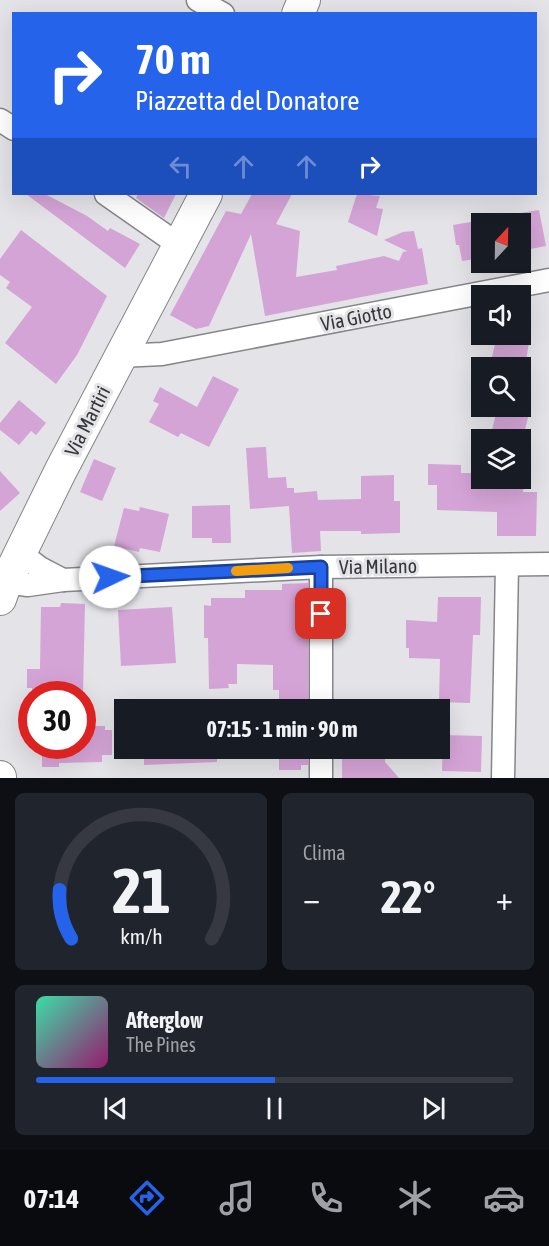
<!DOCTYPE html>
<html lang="it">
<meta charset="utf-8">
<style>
:root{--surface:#171b24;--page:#20242c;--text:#f1f3f6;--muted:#9ea1a6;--line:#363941;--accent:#2563eb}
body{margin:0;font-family:"Asap Condensed",sans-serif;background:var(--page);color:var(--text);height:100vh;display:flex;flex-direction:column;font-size:22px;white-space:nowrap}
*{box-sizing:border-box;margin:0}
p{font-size:20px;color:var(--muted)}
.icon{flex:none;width:33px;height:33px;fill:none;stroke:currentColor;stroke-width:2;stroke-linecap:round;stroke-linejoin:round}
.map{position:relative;height:778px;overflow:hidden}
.side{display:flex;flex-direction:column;gap:15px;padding:15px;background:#0d0f14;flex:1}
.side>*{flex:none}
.top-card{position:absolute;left:12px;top:12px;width:525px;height:183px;border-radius:0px;box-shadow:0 6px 24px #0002;background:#2563eb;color:#fff;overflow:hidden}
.needle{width:39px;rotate:22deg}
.controls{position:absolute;left:471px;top:213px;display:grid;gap:12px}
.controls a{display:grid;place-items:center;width:60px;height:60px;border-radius:0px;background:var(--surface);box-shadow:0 6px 24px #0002;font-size:30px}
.speed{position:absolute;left:18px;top:681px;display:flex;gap:12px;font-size:30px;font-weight:700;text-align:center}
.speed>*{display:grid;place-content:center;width:78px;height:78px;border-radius:50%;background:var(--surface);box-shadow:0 6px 24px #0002;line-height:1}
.speed .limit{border:9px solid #d22;background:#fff;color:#111}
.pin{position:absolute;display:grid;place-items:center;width:51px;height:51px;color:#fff;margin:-26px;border-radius:12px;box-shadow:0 3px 9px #0006}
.me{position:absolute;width:66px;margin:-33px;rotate:87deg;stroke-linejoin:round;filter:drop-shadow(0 0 4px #0008)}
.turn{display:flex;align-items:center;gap:21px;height:126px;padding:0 24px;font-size:27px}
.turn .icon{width:78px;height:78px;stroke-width:2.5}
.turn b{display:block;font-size:42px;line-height:51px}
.lanes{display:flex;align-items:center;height:57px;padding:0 24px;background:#0003;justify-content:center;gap:30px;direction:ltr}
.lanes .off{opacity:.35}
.big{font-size:45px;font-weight:700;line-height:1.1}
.side .tile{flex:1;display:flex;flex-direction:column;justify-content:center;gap:9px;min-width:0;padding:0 21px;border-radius:9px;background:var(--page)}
.side .dial{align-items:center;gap:0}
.dial svg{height:156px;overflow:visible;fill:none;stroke:var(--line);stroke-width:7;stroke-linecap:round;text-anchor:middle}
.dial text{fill:var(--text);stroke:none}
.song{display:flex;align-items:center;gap:18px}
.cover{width:72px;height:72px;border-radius:9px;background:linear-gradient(135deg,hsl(160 70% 55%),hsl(320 70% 35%))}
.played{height:6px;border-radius:3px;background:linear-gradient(90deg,var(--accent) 50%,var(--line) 50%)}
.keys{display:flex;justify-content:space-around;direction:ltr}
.heat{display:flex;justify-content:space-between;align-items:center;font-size:33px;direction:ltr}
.side .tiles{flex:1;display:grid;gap:15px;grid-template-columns:1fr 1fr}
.tile:last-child{grid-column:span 2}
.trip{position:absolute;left:114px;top:699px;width:336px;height:60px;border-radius:0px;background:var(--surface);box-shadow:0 6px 24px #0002;font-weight:700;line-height:60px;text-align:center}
.menu{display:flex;height:96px;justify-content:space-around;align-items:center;background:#090b0e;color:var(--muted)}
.menu .icon{width:42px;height:42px}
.menu .on{color:var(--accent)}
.menu b{font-size:27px;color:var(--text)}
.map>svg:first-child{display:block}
.building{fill:#d4a4d6}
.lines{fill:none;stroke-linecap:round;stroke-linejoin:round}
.street-casing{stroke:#86868a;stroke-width:25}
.secondary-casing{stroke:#86868a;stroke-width:34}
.street{stroke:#fff;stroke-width:22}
.secondary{stroke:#fff;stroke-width:32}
.route-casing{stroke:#184099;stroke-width:15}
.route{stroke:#2563eb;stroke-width:10}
.slow{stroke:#f59e0b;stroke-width:10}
.labels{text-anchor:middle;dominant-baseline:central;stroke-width:6;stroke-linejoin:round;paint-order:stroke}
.street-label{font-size:20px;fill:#373839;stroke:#e3e3e8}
</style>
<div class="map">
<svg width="549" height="778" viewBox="0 0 549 778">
<rect width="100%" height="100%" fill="#e3e3e8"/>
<!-- building -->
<g class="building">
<polygon points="26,194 45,194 87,216 108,231 110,228 140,244 125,268"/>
<polygon points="138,194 176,194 164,218 136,198"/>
<polygon points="252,194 292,194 276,224 300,231 296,277 337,270 336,266 384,256 399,261 403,252 407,251 384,240 403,232 414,231 418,249 422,248 428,284 265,316 251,234 209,326 196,329 170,315 226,211 241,214"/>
<polygon points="357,194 380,196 376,208 383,209 377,236 348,222"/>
<polygon points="539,210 546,246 520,251 520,213"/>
<polygon points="482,220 482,258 462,261 459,245 456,245 453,225"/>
<polygon points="21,230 107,296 77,355 56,384 5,343 32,307 6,288 10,282 0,275 0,259"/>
<polygon points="501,336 529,342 525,368 495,368 496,362 491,361 495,344 498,344"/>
<polygon points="213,376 239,389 209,447 181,433 178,437 149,422 159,404 153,401 160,387 197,407"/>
<polygon points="19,400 46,423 36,435 31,431 19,445 0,430 0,423"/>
<polygon points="498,406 527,406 526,410 530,410 523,437 492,430"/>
<polygon points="266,447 268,478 286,477 287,488 294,488 294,493 317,491 318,500 361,499 361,476 394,475 394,501 400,501 400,533 361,534 361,531 320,531 321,551 292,553 289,506 250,509 246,448"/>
<polygon points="94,459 116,468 102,501 80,492"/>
<polygon points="428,464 461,465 461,473 472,473 472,483 524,484 523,492 537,492 536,536 497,536 497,512 437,510 437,485 428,485"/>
<polygon points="0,471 20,493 0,511"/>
<polygon points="230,505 231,543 212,543 212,538 192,538 192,506"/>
<polygon points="140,507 169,514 160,552 140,548 139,552 114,546 124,508 139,511"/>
<polygon points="308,583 308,710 279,710 279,690 273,690 273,665 237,664 237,684 228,684 229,688 209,689 208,638 204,638 204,605 211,606 211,598 245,598 245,590 282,590 282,584"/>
<polygon points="438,597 481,597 480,635 473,635 470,703 439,702 440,659 409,658 409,648 406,648 406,620 437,622"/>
<polygon points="61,603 85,604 83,694 32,694 32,688 27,688 27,669 40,669 41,607 60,607"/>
<polygon points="172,607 176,663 121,666 118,610"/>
<polygon points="82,726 105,726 105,730 112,730 112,755 102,755 102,762 59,763 59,767 42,767 42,746 82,746"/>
<polygon points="443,735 482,736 481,772 442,771"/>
<polygon points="144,748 217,748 217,762 144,765"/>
<polygon points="279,748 308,748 308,765 301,765 301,770 279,770"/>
<polygon points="342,748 385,748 385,762 399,778 342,778"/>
</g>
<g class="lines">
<defs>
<g id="street">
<polyline points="198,0 223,14"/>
<polyline points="0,120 14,129"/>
<polyline points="106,194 179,245"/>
<polyline points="120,356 162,354 549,280"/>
<polyline points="20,553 40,568 63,580"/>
<polyline points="6,582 28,585 63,580 321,567 549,564"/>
<polyline points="321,710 321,567"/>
<polyline points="321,778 321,748"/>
<polyline points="503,778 507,565"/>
</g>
<g id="secondary">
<polyline points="298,14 304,0"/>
<polyline points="0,599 6,582 60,472 206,194"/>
<polyline points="0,777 0,778"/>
</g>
</defs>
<!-- street casing -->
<use href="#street" class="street-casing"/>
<!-- secondary casing -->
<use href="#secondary" class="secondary-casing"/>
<!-- street -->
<use href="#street" class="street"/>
<!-- secondary -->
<use href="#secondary" class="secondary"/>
</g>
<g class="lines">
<defs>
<polyline id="route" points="110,577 321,567 321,614"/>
</defs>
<!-- route casing -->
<use href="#route" class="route-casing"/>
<!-- route -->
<use href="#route" class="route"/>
<!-- slow -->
<polyline class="slow" points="236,571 288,568"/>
</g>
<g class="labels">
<!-- street labels -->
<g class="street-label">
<text transform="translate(356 317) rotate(-11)">Via Giotto</text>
<text transform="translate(87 421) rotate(-63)">Via Martiri</text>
<text transform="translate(378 566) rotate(-1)">Via Milano</text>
</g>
</g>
</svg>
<div class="controls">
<a><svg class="needle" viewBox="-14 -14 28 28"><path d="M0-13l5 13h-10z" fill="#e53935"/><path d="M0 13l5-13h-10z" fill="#9ea1a6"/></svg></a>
<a><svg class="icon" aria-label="sound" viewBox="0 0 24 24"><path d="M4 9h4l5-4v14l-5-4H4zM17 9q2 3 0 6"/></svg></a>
<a><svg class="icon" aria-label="search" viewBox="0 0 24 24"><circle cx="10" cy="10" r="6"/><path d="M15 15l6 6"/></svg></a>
<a><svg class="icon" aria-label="layers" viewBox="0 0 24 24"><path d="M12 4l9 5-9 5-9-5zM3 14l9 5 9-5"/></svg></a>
</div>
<div class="speed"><div class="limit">30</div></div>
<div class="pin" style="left:321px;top:614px;background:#d93025"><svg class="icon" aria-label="arrive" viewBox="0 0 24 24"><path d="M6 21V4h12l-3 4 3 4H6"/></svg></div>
<svg class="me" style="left:110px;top:577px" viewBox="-20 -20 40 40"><circle r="19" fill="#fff"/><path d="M0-13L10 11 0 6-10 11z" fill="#2563eb"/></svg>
<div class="trip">07:15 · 1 min · 90 m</div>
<div class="top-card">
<div class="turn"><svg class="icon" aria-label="right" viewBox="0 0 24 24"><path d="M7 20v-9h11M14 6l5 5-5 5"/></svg><div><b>70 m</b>Piazzetta del Donatore</div></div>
<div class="lanes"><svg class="icon off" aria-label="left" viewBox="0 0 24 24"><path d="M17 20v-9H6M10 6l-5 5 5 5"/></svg><svg class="icon off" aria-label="ahead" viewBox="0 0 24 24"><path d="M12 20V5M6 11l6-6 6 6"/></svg><svg class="icon off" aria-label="ahead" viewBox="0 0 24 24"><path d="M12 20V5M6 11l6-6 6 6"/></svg><svg class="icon" aria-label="right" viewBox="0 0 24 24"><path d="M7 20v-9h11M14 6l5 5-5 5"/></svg></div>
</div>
</div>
<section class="side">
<div class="tiles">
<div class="tile dial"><svg viewBox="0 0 100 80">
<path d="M14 69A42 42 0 1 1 86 69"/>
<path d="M14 69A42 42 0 0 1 8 44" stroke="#2563eb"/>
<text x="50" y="56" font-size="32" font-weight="700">21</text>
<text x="50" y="72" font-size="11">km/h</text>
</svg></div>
<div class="tile"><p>Clima</p>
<div class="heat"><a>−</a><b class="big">22°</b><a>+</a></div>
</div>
<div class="tile">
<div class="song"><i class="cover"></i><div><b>Afterglow</b><p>The Pines</p></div></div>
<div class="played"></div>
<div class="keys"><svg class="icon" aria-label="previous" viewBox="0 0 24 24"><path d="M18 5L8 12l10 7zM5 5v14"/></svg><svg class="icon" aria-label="pause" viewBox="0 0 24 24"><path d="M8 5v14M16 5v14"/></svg><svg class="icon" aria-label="next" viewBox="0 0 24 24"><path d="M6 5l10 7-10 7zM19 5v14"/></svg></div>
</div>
</div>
</section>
<nav class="menu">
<b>07:14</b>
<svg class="icon on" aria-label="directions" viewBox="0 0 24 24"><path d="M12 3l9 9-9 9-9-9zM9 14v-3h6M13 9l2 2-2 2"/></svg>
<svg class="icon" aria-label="music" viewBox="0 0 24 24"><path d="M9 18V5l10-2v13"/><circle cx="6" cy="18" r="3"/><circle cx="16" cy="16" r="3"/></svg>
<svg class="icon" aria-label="phone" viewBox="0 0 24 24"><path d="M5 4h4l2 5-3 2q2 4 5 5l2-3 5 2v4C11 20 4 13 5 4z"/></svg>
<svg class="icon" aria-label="climate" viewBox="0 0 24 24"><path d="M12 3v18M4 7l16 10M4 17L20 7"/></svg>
<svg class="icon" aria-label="car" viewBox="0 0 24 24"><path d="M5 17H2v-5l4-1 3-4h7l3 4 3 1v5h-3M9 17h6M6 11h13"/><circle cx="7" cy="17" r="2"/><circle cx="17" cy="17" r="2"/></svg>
</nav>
